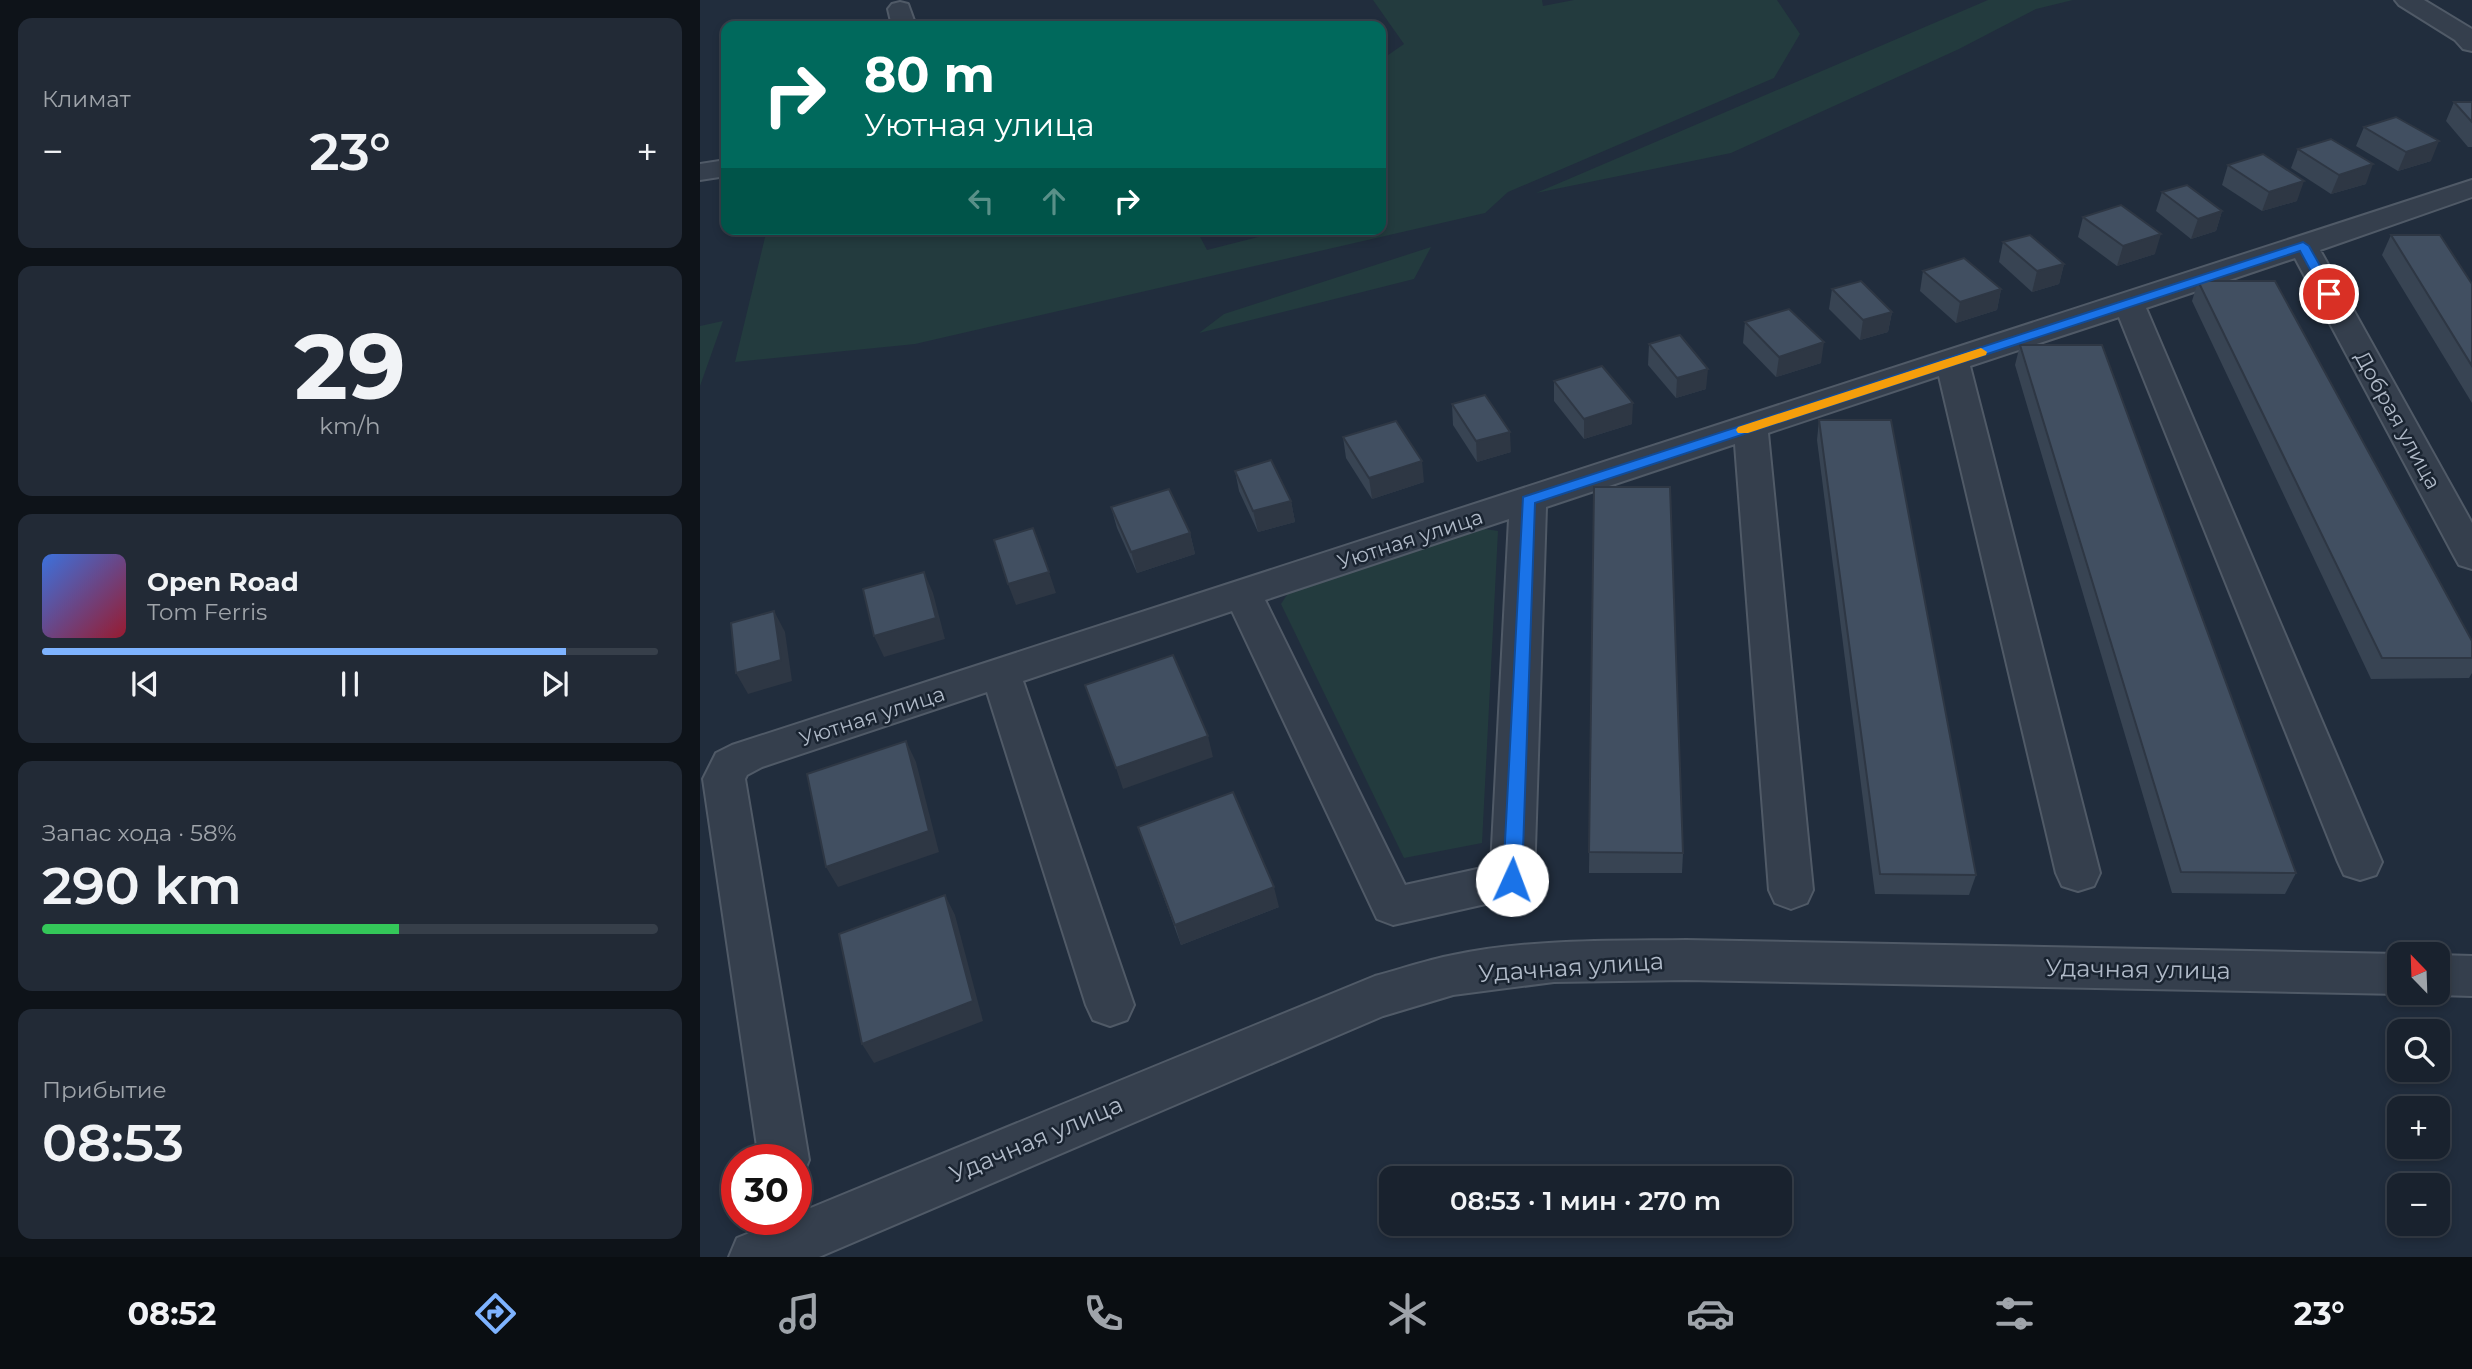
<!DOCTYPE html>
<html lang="ru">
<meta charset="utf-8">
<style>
:root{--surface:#19222e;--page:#222a36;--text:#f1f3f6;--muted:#9fa4aa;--line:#373f4a;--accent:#7eb3ff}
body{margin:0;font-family:Montserrat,sans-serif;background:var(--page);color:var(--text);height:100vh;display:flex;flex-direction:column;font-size:26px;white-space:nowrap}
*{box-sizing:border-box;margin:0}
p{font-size:23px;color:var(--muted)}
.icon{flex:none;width:38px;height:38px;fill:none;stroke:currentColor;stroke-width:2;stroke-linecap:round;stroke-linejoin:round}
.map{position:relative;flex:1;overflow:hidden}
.drawer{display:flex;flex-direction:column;gap:18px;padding:18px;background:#0e1319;width:700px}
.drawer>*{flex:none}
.hud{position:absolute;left:21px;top:21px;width:665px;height:214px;border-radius:14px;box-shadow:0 4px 10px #0003,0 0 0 2px var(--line);background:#00695c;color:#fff;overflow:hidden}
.needle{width:46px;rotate:337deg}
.controls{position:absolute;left:1687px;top:942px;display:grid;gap:14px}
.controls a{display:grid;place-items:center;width:63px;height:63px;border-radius:14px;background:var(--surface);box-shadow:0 4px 10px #0003,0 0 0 2px var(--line);font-size:35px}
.speed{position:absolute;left:21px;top:1144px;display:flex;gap:14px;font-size:35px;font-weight:700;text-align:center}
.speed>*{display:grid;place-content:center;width:91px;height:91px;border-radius:50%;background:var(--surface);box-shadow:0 4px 10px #0003,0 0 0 2px var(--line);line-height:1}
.speed .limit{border:10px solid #d22;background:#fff;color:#111}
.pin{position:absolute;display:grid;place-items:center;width:60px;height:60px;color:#fff;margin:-30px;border:4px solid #fff;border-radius:50%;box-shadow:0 2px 7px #0007}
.me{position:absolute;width:77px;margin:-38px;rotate:2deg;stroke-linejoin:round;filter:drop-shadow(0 0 5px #0008)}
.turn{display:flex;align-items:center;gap:24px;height:147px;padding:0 28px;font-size:32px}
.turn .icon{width:91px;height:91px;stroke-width:2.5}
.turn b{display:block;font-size:49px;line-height:60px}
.lanes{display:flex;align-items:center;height:66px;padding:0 28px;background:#0003;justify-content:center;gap:35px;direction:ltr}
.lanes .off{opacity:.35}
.big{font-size:52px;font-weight:600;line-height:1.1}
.drawer .tile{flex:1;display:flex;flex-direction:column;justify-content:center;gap:10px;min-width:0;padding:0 24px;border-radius:14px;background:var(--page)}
.drawer .dial{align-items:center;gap:0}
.dial b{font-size:91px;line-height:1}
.song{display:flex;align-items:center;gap:21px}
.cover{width:84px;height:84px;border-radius:10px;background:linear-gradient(135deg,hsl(220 70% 55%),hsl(350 70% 35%))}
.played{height:7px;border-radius:4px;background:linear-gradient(90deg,var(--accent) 85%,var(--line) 85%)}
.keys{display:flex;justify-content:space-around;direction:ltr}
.heat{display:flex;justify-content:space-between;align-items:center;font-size:38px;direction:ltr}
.charge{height:10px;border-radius:5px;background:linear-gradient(90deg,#34c759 58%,var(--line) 0)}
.trip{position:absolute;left:679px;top:1166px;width:413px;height:70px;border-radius:14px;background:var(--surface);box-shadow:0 4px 10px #0003,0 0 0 2px var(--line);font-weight:600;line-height:70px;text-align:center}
.dock{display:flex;height:112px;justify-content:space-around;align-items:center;background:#0a0e12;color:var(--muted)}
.dock .icon{width:49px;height:49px}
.dock .on{color:var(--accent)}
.dock b{font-size:32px;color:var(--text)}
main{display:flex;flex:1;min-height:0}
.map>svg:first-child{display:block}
.green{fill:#233b3e}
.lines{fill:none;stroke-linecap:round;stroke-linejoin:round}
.minor-casing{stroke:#505a67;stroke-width:4}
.minor{fill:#353f4d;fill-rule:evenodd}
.wall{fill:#384453}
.shaded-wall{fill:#2e3744}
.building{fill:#414f61;stroke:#2e3744;stroke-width:2}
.route{fill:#1a73e8;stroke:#114b97;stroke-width:2}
.slow{fill:#f59e0b}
.labels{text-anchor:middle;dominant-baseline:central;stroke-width:5;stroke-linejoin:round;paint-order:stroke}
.street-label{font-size:21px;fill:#b0bac8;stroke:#1a2431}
.near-street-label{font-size:24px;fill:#b0bac8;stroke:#1a2431}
</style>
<main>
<section class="drawer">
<div class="tile"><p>Климат</p>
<div class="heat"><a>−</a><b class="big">23°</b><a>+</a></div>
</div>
<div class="tile dial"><b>29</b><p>km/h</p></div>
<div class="tile">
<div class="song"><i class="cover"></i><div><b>Open Road</b><p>Tom Ferris</p></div></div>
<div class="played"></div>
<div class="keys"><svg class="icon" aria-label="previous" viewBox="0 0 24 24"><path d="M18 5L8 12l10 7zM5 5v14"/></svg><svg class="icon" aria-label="pause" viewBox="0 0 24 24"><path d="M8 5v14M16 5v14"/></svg><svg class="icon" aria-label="next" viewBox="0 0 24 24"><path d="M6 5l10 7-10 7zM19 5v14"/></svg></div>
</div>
<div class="tile"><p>Запас хода · 58%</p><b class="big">290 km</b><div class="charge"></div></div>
<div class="tile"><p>Прибытие</p><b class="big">08:53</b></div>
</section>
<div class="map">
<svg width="1772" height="1257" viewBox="0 0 1772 1257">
<rect width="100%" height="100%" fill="#212d3d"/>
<!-- green -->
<g class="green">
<polygon points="673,0 842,0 843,6 874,0 1077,0 1100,34 1074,78 808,192 785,213 215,344 35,362 67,229 496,229 507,250 590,229 681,229 681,206 687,204 681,195 681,60 704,44"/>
<polygon points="1288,0 1373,0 1336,9 1259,49 1031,153 836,193"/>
<polygon points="731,247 714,279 499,333 524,314"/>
<polygon points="23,321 0,386 0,326"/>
<polygon points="779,528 798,531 782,843 704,858 581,604 594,584"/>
</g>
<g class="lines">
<defs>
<g id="minor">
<polygon points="1695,0 1724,0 1772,29 1772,51 1763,49 1755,40 1699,5"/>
<polygon points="200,2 208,4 216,26 192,26 188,9 192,4"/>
<polygon points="26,160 26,176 0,180 0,164"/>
<path d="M1772,180V197L1620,250L1772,523V569L1759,565L1754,556L1595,258L1446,308L1682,862L1676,875L1660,880L1644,875L1638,862L1419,317L1270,366L1400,873L1394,886L1378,891L1362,886L1356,873L1239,376L1068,433L1113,890L1107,903L1091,909L1075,903L1069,890L1035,444L846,507L834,880L828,893L812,898L693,925L677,919L532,611L323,681L434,1005L427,1020L410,1026L393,1020L386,1005L287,692L62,767L47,775L45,779L109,1160L102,1177L96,1179V1160H59L3,779L16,753L32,745ZM809,519L791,866L705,885L565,600Z"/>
<path d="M986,940L1699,954V992H1705L1699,994L986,980L854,982L753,995L683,1016L119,1257H29L37,1238L82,1220H96V1214L675,976C701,969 727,960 753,955C830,939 908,941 986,940Z"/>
<polygon points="1738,955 1772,956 1772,996 1738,995 1730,992 1738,992"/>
</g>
</defs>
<!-- minor casing -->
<use href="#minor" class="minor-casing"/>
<!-- minor -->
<use href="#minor" class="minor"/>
</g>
<!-- wall -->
<g class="wall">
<polygon points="1754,102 1772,102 1772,147 1768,147 1746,121"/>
<polygon points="1664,127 1731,161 1698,171 1656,146"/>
<polygon points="1598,149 1666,184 1631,194 1591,168"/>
<polygon points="1528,165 1597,201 1562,211 1522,185"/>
<polygon points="1462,192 1522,211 1516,231 1491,239 1456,211"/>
<polygon points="1383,217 1455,254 1417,266 1378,237"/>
<polygon points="1691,235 1772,284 1772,403 1682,255"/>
<polygon points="1303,242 1364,264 1359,284 1332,292 1299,262"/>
<polygon points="1223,271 1301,289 1297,310 1256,323 1220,291"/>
<polygon points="1498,281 1772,641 1772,673 1769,678 1671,679 1492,301"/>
<polygon points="1132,289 1192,312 1188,332 1160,340 1129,309"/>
<polygon points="1045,322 1121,363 1076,377 1043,343"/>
<polygon points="949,344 1006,389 976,398 948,365"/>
<polygon points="1320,345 1596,873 1585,894 1472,893 1315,365"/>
<polygon points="854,381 932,424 884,439 854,401"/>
<polygon points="752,404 811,452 777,462 753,425"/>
<polygon points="1119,420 1276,875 1269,895 1175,894 1117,440"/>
<polygon points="643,437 724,482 672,499 646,458"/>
<polygon points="535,471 591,501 595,522 558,532 539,491"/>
<polygon points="894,487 983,853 982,873 889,873"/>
<polygon points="411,507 490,533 495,554 437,573 417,528"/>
<polygon points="438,827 579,907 481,945"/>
</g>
<!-- shaded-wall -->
<g class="shaded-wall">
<polygon points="1739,141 1731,161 1698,171 1706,152"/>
<polygon points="1673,164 1666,184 1631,194 1639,175"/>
<polygon points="1604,181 1597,201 1562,211 1569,192"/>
<polygon points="1522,211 1516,231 1491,239 1498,219"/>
<polygon points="1461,234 1455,254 1417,266 1423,246"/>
<polygon points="1364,264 1359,284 1332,292 1337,271"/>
<polygon points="1301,289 1297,310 1256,323 1260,302"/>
<polygon points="1192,312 1188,332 1160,340 1163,320"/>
<polygon points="1124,342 1121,363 1076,377 1079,357"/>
<polygon points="1008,369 1006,389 976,398 977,378"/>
<polygon points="933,403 932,424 884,439 884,419"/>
<polygon points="810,432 811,452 777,462 776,441"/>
<polygon points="722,461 724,482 672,499 669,478"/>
<polygon points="591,501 595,522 558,532 553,511"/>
<polygon points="490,533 495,554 437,573 431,552"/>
<polygon points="224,572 233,593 245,639 184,657 174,636"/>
<polygon points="349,572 356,593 316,605 308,584"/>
<polygon points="74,611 85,632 92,681 48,694 36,673"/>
<polygon points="508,736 513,757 423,789 416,768"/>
<polygon points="206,741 216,762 239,852 138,887 126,867"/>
<polygon points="574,887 579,907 481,945 475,925"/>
<polygon points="245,895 255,915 283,1021 174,1063 162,1044"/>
</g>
<!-- building -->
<g class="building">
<polygon points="1754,102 1772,102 1772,122"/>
<polygon points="1696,117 1739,141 1706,152 1664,127"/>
<polygon points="1631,139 1673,164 1639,175 1598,149"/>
<polygon points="1563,154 1604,181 1569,192 1528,165"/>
<polygon points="1487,185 1522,211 1498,219 1462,192"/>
<polygon points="1421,205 1461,234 1423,246 1383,217"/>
<polygon points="1330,235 1364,264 1337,271 1303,242"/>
<polygon points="1691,235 1740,235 1772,284 1772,366"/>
<polygon points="1264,258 1301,289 1260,302 1223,271"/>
<polygon points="1161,281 1192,312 1163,320 1132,289"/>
<polygon points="1498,281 1575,281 1772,641 1772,658 1682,658"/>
<polygon points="1089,309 1124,342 1079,357 1045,322"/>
<polygon points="980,335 1008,369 977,378 949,344"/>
<polygon points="1320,345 1402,345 1596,873 1481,872"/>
<polygon points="902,366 933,403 884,419 854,381"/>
<polygon points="785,395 810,432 776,441 752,404"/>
<polygon points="1119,420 1191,420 1276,875 1180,874"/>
<polygon points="696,421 722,461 669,478 643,437"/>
<polygon points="571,460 591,501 553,511 535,471"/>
<polygon points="894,487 970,487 983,853 889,852"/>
<polygon points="469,489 490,533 431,552 411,507"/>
<polygon points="333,528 349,572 308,584 294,540"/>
<polygon points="224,572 236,618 174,636 163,589"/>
<polygon points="74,611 81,660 36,673 31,623"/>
<polygon points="473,655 508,736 416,768 385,685"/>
<polygon points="206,741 229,831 126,867 107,774"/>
<polygon points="533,792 574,887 475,925 438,827"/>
<polygon points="245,895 273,1001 162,1044 139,934"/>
</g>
<!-- route -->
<polygon class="route" points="1603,242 1609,246 1636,294 1634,297 1625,297 1600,251 835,503 822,880 819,885 812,888 806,885 803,880 823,497"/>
<!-- slow -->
<polygon class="slow" points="1281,348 1287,352 1286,355 1048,433 1038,433 1036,430 1038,427"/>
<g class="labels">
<!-- street labels -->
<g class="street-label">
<text transform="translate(1698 420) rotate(61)">Добрая улица</text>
<text transform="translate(710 539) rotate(-18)">Уютная улица</text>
<text transform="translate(172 716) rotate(-18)">Уютная улица</text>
</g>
<!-- near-street labels -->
<g class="near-street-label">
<text transform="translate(871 967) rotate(-4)">Удачная улица</text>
<text transform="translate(1438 969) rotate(1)">Удачная улица</text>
<text transform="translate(336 1139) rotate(-23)">Удачная улица</text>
</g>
</g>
</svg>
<div class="controls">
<a><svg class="needle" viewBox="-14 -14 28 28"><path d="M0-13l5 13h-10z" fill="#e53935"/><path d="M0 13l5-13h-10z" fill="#9fa4aa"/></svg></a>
<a><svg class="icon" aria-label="search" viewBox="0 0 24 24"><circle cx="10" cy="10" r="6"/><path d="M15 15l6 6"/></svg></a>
<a>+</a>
<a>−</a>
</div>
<div class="speed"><div class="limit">30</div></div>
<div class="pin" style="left:1629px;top:294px;background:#d93025"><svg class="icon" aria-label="arrive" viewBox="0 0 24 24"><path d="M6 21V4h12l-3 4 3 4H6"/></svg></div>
<svg class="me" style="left:812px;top:880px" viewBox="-20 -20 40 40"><circle r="19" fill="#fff"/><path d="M0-13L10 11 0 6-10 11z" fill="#1a73e8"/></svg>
<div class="trip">08:53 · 1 мин · 270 m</div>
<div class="hud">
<div class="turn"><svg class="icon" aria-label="right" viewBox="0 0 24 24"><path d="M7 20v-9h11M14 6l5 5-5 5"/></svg><div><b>80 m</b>Уютная улица</div></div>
<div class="lanes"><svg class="icon off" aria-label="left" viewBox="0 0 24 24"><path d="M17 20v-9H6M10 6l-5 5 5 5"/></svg><svg class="icon off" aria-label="ahead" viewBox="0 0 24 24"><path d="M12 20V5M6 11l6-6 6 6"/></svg><svg class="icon" aria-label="right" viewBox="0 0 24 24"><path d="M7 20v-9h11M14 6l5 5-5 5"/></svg></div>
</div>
</div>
</main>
<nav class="dock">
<b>08:52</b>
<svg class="icon on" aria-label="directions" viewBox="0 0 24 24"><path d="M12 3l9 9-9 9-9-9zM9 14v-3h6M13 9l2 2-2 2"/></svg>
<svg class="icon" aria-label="music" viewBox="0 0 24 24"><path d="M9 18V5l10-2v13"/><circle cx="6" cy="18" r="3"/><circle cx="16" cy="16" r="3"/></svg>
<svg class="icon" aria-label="phone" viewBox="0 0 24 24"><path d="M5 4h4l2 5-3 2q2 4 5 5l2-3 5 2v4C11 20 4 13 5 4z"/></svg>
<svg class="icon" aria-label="climate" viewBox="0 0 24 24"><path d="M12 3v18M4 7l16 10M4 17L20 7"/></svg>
<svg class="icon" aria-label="car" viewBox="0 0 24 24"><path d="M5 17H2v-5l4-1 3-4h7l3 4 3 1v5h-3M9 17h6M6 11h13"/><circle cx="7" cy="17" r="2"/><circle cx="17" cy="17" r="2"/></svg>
<svg class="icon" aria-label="filters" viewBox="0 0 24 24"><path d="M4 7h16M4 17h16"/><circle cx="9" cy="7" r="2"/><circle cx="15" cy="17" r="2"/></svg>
<b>23°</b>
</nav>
